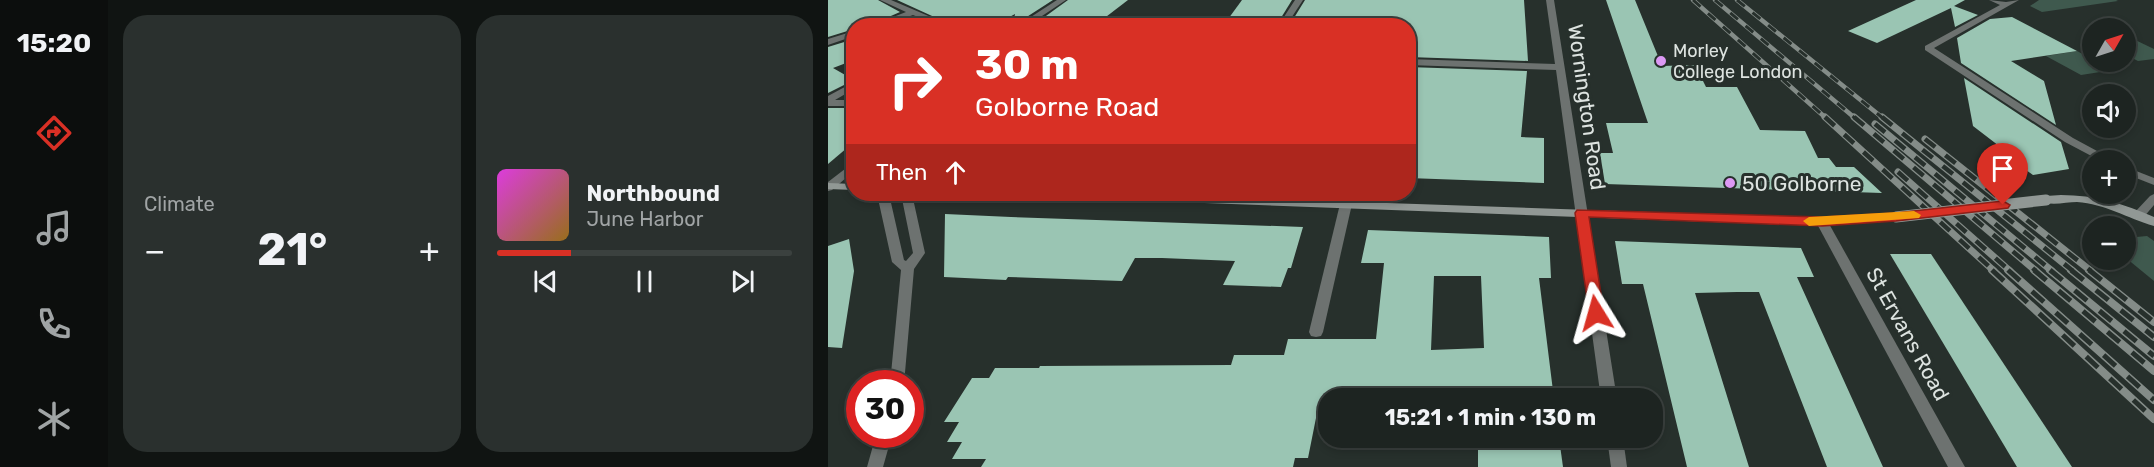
<!DOCTYPE html>
<meta charset="utf-8">
<style>
:root{--surface:#1d2421;--page:#2a302e;--text:#f1f3f6;--muted:#a0a4a5;--line:#3b413f;--accent:#d93025}
body{margin:0;font-family:Rubik,sans-serif;background:var(--page);color:var(--text);height:100vh;display:flex;flex-direction:column;font-size:22px;white-space:nowrap}
*{box-sizing:border-box;margin:0}
p{font-size:20px;color:var(--muted)}
.icon{flex:none;width:33px;height:33px;fill:none;stroke:currentColor;stroke-width:2;stroke-linecap:round;stroke-linejoin:round}
.map{position:relative;flex:1;overflow:hidden}
.panel{display:flex;flex-direction:column;gap:15px;padding:15px;background:#101412;width:720px}
.panel>*{flex:none}
.hud{position:absolute;left:18px;top:18px;width:570px;height:183px;border-radius:24px;box-shadow:0 3px 9px #0003,0 0 0 2px var(--line);background:#d93025;color:#fff;overflow:hidden}
.needle{width:39px;rotate:51deg}
.controls{position:absolute;left:1254px;top:18px;display:grid;gap:12px}
.controls a{display:grid;place-items:center;width:54px;height:54px;border-radius:50%;background:var(--surface);box-shadow:0 3px 9px #0003,0 0 0 2px var(--line);font-size:30px}
.speed{position:absolute;left:18px;top:370px;display:flex;gap:12px;font-size:30px;font-weight:700;text-align:center}
.speed>*{display:grid;place-content:center;width:78px;height:78px;border-radius:50%;background:var(--surface);box-shadow:0 3px 9px #0003,0 0 0 2px var(--line);line-height:1}
.speed .limit{border:9px solid #d22;background:#fff;color:#111}
.pin{position:absolute;display:grid;place-items:center;width:51px;height:51px;color:#fff;margin:-62px -26px;border-radius:50% 50% 50% 0;rotate:-45deg;box-shadow:0 0 6px #0007}
.pin .icon{rotate:45deg}
.me{position:absolute;width:66px;margin:-33px;rotate:352deg;stroke-linejoin:round;filter:drop-shadow(0 0 4px #0008)}
.turn{display:flex;align-items:center;gap:21px;height:126px;padding:0 30px;font-size:27px}
.turn .icon{width:78px;height:78px;stroke-width:2.5}
.turn b{display:block;font-size:42px;line-height:51px}
.then{display:flex;align-items:center;height:57px;padding:0 30px;background:#0003;gap:12px;font-size:22px}
.big{font-size:45px;font-weight:700;line-height:1.1}
.panel .card{flex:1;display:flex;flex-direction:column;justify-content:center;gap:9px;min-width:0;padding:0 21px;border-radius:24px;background:var(--page)}
.song{display:flex;align-items:center;gap:18px}
.cover{width:72px;height:72px;border-radius:9px;background:linear-gradient(135deg,hsl(300 70% 55%),hsl(40 70% 35%))}
.played{height:6px;border-radius:3px;background:linear-gradient(90deg,var(--accent) 25%,var(--line) 25%)}
.keys{display:flex;justify-content:space-around;direction:ltr}
.heat{display:flex;justify-content:space-between;align-items:center;font-size:33px;direction:ltr}
.panel .tiles{flex:1;display:grid;gap:15px;grid-template-columns:repeat(2,1fr)}
.trip{position:absolute;left:490px;top:388px;width:345px;height:60px;border-radius:24px;background:var(--surface);box-shadow:0 3px 9px #0003,0 0 0 2px var(--line);font-weight:700;line-height:60px;text-align:center}
main{display:flex;flex:1;min-height:0}
.dock{display:flex;flex-direction:column;width:108px;justify-content:space-around;align-items:center;background:#0c0e0d;color:var(--muted)}
.dock .icon{width:42px;height:42px}
.dock .active{color:var(--accent)}
.dock b{font-size:27px;color:var(--text)}
.map>svg:first-child{display:block}
.green{fill:#3f594e}
.building{fill:#9ac5b3;fill-rule:evenodd}
.lines{fill:none;stroke-linecap:round;stroke-linejoin:round}
.street{fill:#6d7270;fill-rule:evenodd}
.secondary{fill:#919895;fill-rule:evenodd}
.rail-far2-casing{stroke:#848c88;stroke-width:4.5}
.rail-far1-casing{stroke:#848c88;stroke-width:7}
.rail-casing{stroke:#848c88;stroke-width:8}
.rail-far2{stroke:#27302c;stroke-width:3;stroke-dasharray:10;stroke-linecap:butt}
.rail-far1{stroke:#27302c;stroke-width:4.5;stroke-dasharray:13;stroke-linecap:butt}
.rail{stroke:#27302c;stroke-width:5;stroke-dasharray:16;stroke-linecap:butt}
.secondary-bridge{stroke:#919895;stroke-width:11}
.route{fill:#d93025;stroke:#8d1f18;stroke-width:1.5}
.slow{fill:#f59e0b}
.poi-dot{fill:#dc99f4;stroke:#27302c;stroke-width:2}
.labels{text-anchor:middle;dominant-baseline:central;stroke-width:6;stroke-linejoin:round;paint-order:stroke}
.far-poi-label{font-size:18px;fill:#dde3e0;stroke:#27302c;text-anchor:start}
.street-label{font-size:21px;fill:#dde3e0;stroke:#27302c}
.poi-label{font-size:21px;fill:#dde3e0;stroke:#27302c;text-anchor:start}
</style>
<main>
<nav class="dock">
<b>15:20</b>
<svg class="icon active" aria-label="directions" viewBox="0 0 24 24"><path d="M12 3l9 9-9 9-9-9zM9 14v-3h6M13 9l2 2-2 2"/></svg>
<svg class="icon" aria-label="music" viewBox="0 0 24 24"><path d="M9 18V5l10-2v13"/><circle cx="6" cy="18" r="3"/><circle cx="16" cy="16" r="3"/></svg>
<svg class="icon" aria-label="phone" viewBox="0 0 24 24"><path d="M5 4h4l2 5-3 2q2 4 5 5l2-3 5 2v4C11 20 4 13 5 4z"/></svg>
<svg class="icon" aria-label="climate" viewBox="0 0 24 24"><path d="M12 3v18M4 7l16 10M4 17L20 7"/></svg>
</nav>
<section class="panel">
<div class="tiles">
<div class="card"><p>Climate</p>
<div class="heat"><a>−</a><b class="big">21°</b><a>+</a></div>
</div>
<div class="card">
<div class="song"><i class="cover"></i><div><b>Northbound</b><p>June Harbor</p></div></div>
<div class="played"></div>
<div class="keys"><svg class="icon" aria-label="previous" viewBox="0 0 24 24"><path d="M18 5L8 12l10 7zM5 5v14"/></svg><svg class="icon" aria-label="pause" viewBox="0 0 24 24"><path d="M8 5v14M16 5v14"/></svg><svg class="icon" aria-label="next" viewBox="0 0 24 24"><path d="M6 5l10 7-10 7zM19 5v14"/></svg></div>
</div>
</div>
</section>
<div class="map">
<svg width="1326" height="467" viewBox="0 0 1326 467">
<rect width="100%" height="100%" fill="#27302c"/>
<!-- green -->
<g class="green">
<polygon points="1211,0 1288,0 1290,1 1214,12 1202,6"/>
<polygon points="1301,37 1326,49 1326,59 1310,61 1298,55 1298,38"/>
<polygon points="1249,51 1264,59 1264,62 1285,70 1253,75 1218,56"/>
<polygon points="1319,236 1326,241 1326,281 1298,258 1298,238"/>
</g>
<!-- building -->
<g class="building">
<polygon points="0,0 50,0 72,12 40,26 26,26 26,29 0,37"/>
<polygon points="69,0 225,0 194,20 186,19 187,14 169,24 156,26 126,26"/>
<polygon points="240,0 300,0 270,23 211,21"/>
<polygon points="414,0 464,0 448,26 395,26"/>
<polygon points="477,0 696,0 700,61 580,57 580,26 461,26"/>
<polygon points="778,0 807,0 834,66 867,65 878,87 909,87 932,130 977,131 990,158 1001,158 1008,167 1026,167 1054,193 777,184 772,153 785,153 778,123 820,123"/>
<polygon points="1088,0 1137,0 1126,6 1150,15 1127,27 1123,8 1049,43 1020,31"/>
<polygon points="85,17 105,26 63,26"/>
<polygon points="1184,17 1249,51 1183,61 1216,81 1228,125 1133,63 1129,38 1162,19"/>
<polygon points="26,39 26,60 5,68 26,80 0,93 0,47"/>
<polygon points="580,67 699,71 693,137 716,138 716,183 580,178"/>
<polygon points="1136,78 1233,142 1241,169 1205,175 1170,150 1175,149 1145,126"/>
<polygon points="0,108 26,108 26,142 0,164"/>
<polygon points="117,214 183,217 475,227 463,268 460,268 453,287 395,285 407,261 334,258 307,258 294,281 180,277 178,280 116,277"/>
<path d="M540,230L721,237L723,278H711L726,399H639L634,393L492,398L480,458H467L465,467H153L158,459H124L134,442H119L131,422H116L144,378H161L167,368H211L212,366L403,365L406,355H456L460,339H548L556,263H533ZM606,276H653L656,348L603,350Z"/>
<polygon points="21,239 26,271 14,348 0,347 0,246"/>
<polygon points="787,241 973,248 986,277 969,277 1055,467 999,467 931,292 909,292 867,293 921,467 859,467 815,284 794,284"/>
<polygon points="1062,254 1103,254 1244,467 1189,467"/>
<polygon points="650,438 731,438 735,467 650,467"/>
</g>
<g class="lines">
<!-- street -->
<g class="street">
<polygon points="52,0 63,0 124,26 112,26 85,15 55,26 42,26 78,12"/>
<polygon points="229,0 238,0 199,26 189,26"/>
<polygon points="467,0 475,0 458,26 450,26"/>
<polygon points="718,0 726,0 789,399 773,399 728,70 580,65 580,59 727,64"/>
<polygon points="1161,0 1178,2 1191,0 1106,48 1245,138 1282,158 1283,160 1271,160 1237,142 1097,50 1097,46 1172,5"/>
<polygon points="26,31 26,36 0,45 0,39"/>
<polygon points="26,82 26,89 7,100 26,100 26,106 0,106 0,96"/>
<polygon points="26,162 26,171 4,190 0,191 0,182"/>
<polygon points="1298,167 1326,178 1326,185 1298,174"/>
<polygon points="49,194 61,194 76,260 78,261 85,253 73,194 84,194 97,253 86,269 76,384 62,384 73,270 64,262"/>
<polygon points="1326,194 1326,205 1315,218 1307,218 1305,215 1307,212 1322,196"/>
<polygon points="518,200 524,204 495,332 493,336 488,337 483,336 481,332 512,204"/>
<polygon points="994,218 1000,222 1137,467 1120,467 988,222"/>
<polygon points="48,435 64,435 55,467 39,467"/>
<polygon points="779,438 795,438 799,467 783,467"/>
</g>
<!-- secondary -->
<g class="secondary">
<polygon points="0,183 26,184 26,190 0,189"/>
<polygon points="210,194 299,194 994,218 1068,213 1074,217 1068,221 994,226 215,197 211,196"/>
<path d="M1233,195C1267,195 1296,204 1326,217V226C1299,218 1277,204 1249,202C1238,202 1220,207 1212,200L1218,196Z"/>
</g>
<defs>
<g id="rail-far2">
<polyline points="865,0 999,119"/>
<polyline points="887,0 1028,119"/>
<polyline points="909,0 1056,119"/>
</g>
<g id="rail-far1">
<polyline points="997,117 1166,271"/>
<polyline points="1026,117 1208,271"/>
<polyline points="1054,117 1245,271"/>
<polyline points="1047,124 1224,271"/>
<polyline points="1097,139 1263,271"/>
<polyline points="1070,172 1182,271"/>
</g>
<g id="rail">
<polyline points="1164,270 1326,419"/>
<polyline points="1180,270 1326,400"/>
<polyline points="1206,270 1326,371"/>
<polyline points="1222,270 1326,356"/>
<polyline points="1243,270 1326,337"/>
<polyline points="1261,270 1326,322"/>
</g>
</defs>
<!-- rail-far2 casing -->
<use href="#rail-far2" class="rail-far2-casing"/>
<!-- rail-far1 casing -->
<use href="#rail-far1" class="rail-far1-casing"/>
<!-- rail casing -->
<use href="#rail" class="rail-casing"/>
<!-- rail-far2 -->
<use href="#rail-far2" class="rail-far2"/>
<!-- rail-far1 -->
<use href="#rail-far1" class="rail-far1"/>
<!-- rail -->
<use href="#rail" class="rail"/>
<!-- secondary-bridge -->
<polyline class="secondary-bridge" points="1068,217 1218,200"/>
</g>
<!-- route -->
<polygon class="route" points="1175,201 1182,205 1180,208 1068,221 994,226 761,217 776,313 774,317 763,317 761,313 747,213 749,210 994,217 1068,213"/>
<!-- slow -->
<polygon class="slow" points="1086,211 1093,215 1091,218 981,226 975,221 981,217"/>
<!-- markers -->
<g class="poi-dot">
<circle cx="833" cy="61" r="6"/>
<circle cx="902" cy="183" r="6"/>
</g>
<g class="labels">
<!-- far-poi labels -->
<g class="far-poi-label">
<text x="845" y="51">Morley<tspan x="845" dy="21">College London</tspan></text>
</g>
<!-- street labels -->
<g class="street-label">
<text transform="translate(759 107) rotate(82)">Wornington Road</text>
<text transform="translate(1080 334) rotate(61)">St Ervans Road</text>
</g>
<!-- poi labels -->
<g class="poi-label">
<text x="914" y="183">50 Golborne</text>
</g>
</g>
</svg>
<div class="controls">
<a><svg class="needle" viewBox="-14 -14 28 28"><path d="M0-13l5 13h-10z" fill="#e53935"/><path d="M0 13l5-13h-10z" fill="#a0a4a5"/></svg></a>
<a><svg class="icon" aria-label="sound" viewBox="0 0 24 24"><path d="M4 9h4l5-4v14l-5-4H4zM17 9q2 3 0 6"/></svg></a>
<a>+</a>
<a>−</a>
</div>
<div class="speed"><div class="limit">30</div></div>
<div class="pin" style="left:1175px;top:205px;background:#d93025"><svg class="icon" aria-label="arrive" viewBox="0 0 24 24"><path d="M6 21V4h12l-3 4 3 4H6"/></svg></div>
<svg class="me" style="left:768px;top:313px" viewBox="-20 -20 40 40"><path d="M0-17L14 15 0 8-14 15z" fill="#d93025" stroke="#fff" stroke-width="4"/></svg>
<div class="trip">15:21 · 1 min · 130 m</div>
<div class="hud">
<div class="turn"><svg class="icon" aria-label="right" viewBox="0 0 24 24"><path d="M7 20v-9h11M14 6l5 5-5 5"/></svg><div><b>30 m</b>Golborne Road</div></div>
<div class="then">Then<svg class="icon" aria-label="ahead" viewBox="0 0 24 24"><path d="M12 20V5M6 11l6-6 6 6"/></svg></div>
</div>
</div>
</main>
